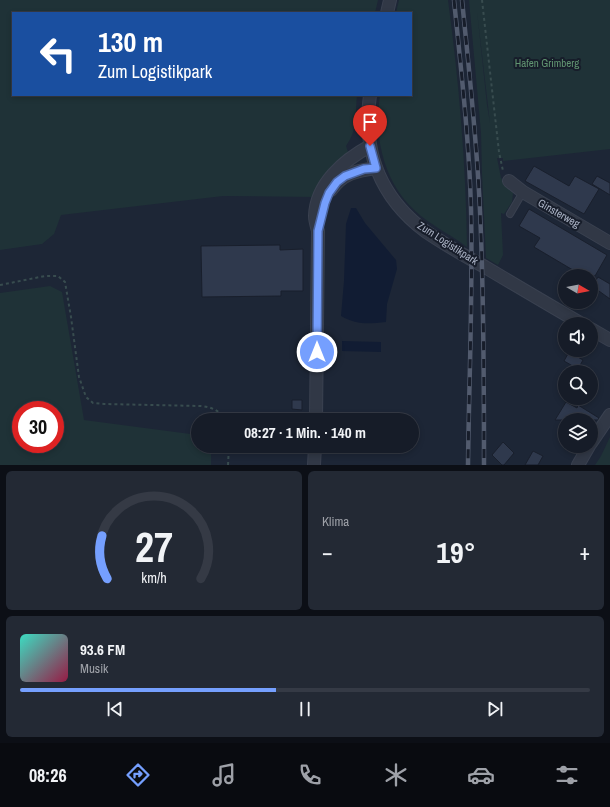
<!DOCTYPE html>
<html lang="de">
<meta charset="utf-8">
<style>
:root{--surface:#161c28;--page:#232934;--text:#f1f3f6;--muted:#9ea1a8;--line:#353a45;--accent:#759ffe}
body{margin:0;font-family:"Archivo Narrow",sans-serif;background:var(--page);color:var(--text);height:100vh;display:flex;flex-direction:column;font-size:15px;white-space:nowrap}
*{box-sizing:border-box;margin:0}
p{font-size:13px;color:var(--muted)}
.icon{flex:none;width:22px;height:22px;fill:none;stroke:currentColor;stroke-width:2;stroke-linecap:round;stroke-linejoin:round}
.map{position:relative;height:465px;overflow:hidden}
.side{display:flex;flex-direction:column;gap:6px;padding:6px;background:#0c0f16;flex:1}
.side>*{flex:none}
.top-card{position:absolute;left:12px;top:12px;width:400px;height:84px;border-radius:0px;box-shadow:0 2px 6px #0003,0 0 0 1px var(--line);background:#1a4fa0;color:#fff;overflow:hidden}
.needle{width:26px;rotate:99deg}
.buttons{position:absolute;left:558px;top:269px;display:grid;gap:8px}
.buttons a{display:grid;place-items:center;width:40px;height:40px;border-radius:50%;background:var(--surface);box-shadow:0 2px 6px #0003,0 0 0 1px var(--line);font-size:20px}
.speed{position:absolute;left:12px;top:401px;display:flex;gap:8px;font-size:20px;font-weight:700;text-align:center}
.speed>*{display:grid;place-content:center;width:52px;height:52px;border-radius:50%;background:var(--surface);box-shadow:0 2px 6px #0003,0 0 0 1px var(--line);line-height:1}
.speed .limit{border:6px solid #d22;background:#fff;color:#111}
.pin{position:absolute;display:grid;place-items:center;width:34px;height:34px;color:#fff;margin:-41px -17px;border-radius:50% 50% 50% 0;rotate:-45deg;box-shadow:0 0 4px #0007}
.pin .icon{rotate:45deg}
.me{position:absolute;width:44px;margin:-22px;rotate:0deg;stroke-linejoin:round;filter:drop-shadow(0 0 3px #0008)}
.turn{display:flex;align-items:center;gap:14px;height:84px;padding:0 20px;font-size:18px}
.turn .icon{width:52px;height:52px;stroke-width:2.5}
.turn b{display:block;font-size:28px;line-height:34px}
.big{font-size:30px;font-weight:700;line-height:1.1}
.side .card{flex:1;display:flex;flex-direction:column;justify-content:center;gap:6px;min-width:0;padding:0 14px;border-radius:6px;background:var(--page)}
.side .dial{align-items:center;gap:0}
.dial svg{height:104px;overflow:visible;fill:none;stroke:var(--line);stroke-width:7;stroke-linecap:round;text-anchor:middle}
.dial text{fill:var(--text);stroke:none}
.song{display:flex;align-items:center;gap:12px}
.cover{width:48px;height:48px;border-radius:6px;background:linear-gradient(135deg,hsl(170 70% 55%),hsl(340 70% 35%))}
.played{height:4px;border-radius:2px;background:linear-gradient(90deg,var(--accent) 45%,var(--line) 45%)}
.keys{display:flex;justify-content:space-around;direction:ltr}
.heat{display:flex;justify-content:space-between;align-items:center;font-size:22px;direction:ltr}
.side .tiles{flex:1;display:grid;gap:6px;grid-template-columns:1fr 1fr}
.card:last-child{grid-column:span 2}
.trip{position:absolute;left:191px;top:413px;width:228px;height:40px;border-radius:20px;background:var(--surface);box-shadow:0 2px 6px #0003,0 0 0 1px var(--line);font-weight:700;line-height:40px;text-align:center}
.tabs{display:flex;height:64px;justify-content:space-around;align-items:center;background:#090b10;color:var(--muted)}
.tabs .icon{width:28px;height:28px}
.tabs .active{color:var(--accent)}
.tabs b{font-size:18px;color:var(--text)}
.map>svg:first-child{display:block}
.green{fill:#1f3237;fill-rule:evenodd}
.water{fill:#111c33}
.building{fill:#2f394d;stroke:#191f2c}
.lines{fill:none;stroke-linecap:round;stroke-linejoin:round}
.service-casing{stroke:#3a4150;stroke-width:8}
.minor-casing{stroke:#3a4150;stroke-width:14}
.path{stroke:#384c4f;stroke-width:2;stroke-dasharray:3 3;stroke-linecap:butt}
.service{stroke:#313846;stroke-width:6}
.minor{stroke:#313846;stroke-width:12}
.rail-casing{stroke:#525b6e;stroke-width:4.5}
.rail{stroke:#171d2a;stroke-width:3;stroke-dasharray:9;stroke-linecap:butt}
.route-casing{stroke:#4c67a5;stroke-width:10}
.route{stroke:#759ffe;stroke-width:7}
.labels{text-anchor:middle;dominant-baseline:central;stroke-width:4;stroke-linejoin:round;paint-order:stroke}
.park-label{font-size:11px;fill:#619571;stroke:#171d2a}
.street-label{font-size:11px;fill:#aab2c4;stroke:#171d2a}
</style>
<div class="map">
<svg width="610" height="465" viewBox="0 0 610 465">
<rect width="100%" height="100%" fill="#1d2636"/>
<!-- green -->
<g class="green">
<path d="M0,0H378L375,13H13V95H357C355,115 358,129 346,146L348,152L330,169L315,197L223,196L61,215L54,234L42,244L0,250Z"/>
<path d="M399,0H448C459,82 466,164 467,247C453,236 436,228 421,216C385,187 373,140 380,95H411V13H396Z"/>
<path d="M469,0H610V149L503,161V158H497L501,178L513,193L512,202L504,214L501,213L503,255L498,265L486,258L482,174L481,133ZM477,11L490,123L487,105Z"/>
<path d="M50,286L62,292L84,420L198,435V446H211V465H0V293ZM21,410H55V444H21Z"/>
<polygon points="610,437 610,465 595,465 601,456"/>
</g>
<!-- water -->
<g class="water">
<path d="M351,208H356L365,223L396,260L397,269L387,304L386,322C368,324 357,325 341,316L344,281L346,224Z"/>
<polygon points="342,341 381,342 381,352 342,351"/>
</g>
<!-- building -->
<g class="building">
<polygon points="534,166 569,186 575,176 599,189 584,214 525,181"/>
<polygon points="597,176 610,183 610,195 592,184"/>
<polygon points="529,209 607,255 595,276 583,276 534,247 540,238 519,226"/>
<polygon points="280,245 280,250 303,249 303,291 281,291 281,296 202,297 201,246"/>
<polygon points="598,277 610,284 610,299 592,286"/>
<polygon points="569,352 583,360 578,369 564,361"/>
<polygon points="292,400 302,400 302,410 292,409"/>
<polygon points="566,402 577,408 578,405 599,418 598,420 555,420"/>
<polygon points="503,442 514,453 504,465 502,465 492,455"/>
<polygon points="533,451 543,456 538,465 525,465"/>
</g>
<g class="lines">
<defs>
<polyline id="service" points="510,214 523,192"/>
<g id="minor">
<polyline points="387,13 390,0"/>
<path d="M370,95C362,150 380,197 425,231C444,244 465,256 485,267C517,286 549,305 582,324"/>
<polyline points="509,181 523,192 610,243"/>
<path d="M331,190C343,173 356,171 376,168"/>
<polyline points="591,329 610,340"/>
<path d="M316,420L318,231C317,227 315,221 315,216C316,184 344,160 370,146"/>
<polyline points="591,443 610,415"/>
<polyline points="314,465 315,446"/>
<polyline points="578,465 589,446"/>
</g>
</defs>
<!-- service casing -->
<use href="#service" class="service-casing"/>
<!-- minor casing -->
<use href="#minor" class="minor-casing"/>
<!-- path -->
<g class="path">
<polyline points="482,0 499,152 503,171"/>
<path d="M0,285L45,276H58L65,282L71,317L79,377L86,397L93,403L104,404L201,406C212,407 220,411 226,420"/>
<polyline points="228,465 229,446"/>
</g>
<!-- service -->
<use href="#service" class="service"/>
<!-- minor -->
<use href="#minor" class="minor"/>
<defs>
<g id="rail">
<path d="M454,0C461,69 469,138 471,208C473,294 469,379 468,465"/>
<path d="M462,0C469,70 477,140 480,211C484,296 484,380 484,465"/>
</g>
</defs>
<!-- rail casing -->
<use href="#rail" class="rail-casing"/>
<!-- rail -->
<use href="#rail" class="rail"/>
</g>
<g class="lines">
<defs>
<polyline id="route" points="317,352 318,231 325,203 329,193 337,182 345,176 364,169 376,168 370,146"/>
</defs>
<!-- route casing -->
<use href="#route" class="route-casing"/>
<!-- route -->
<use href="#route" class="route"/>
</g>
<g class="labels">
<!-- park labels -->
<g class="park-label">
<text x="547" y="63">Hafen Grimberg</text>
</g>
<!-- street labels -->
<g class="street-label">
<text transform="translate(559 213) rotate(30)">Ginsterweg</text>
<text transform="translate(448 243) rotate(33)">Zum Logistikpark</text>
</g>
</g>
</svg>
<div class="buttons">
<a><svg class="needle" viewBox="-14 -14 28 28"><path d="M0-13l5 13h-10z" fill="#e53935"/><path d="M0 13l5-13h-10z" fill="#9ea1a8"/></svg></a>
<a><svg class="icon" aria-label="sound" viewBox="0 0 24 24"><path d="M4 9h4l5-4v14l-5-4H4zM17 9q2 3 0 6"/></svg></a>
<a><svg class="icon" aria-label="search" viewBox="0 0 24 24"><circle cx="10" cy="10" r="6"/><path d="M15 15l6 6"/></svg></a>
<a><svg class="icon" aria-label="layers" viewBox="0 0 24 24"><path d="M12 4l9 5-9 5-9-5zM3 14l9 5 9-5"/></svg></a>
</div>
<div class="speed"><div class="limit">30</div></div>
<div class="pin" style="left:370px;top:146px;background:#d93025"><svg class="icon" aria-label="arrive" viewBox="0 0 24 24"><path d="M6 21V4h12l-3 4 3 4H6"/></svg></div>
<svg class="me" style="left:317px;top:352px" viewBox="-20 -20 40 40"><circle r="17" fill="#759ffe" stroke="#fff" stroke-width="3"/><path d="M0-11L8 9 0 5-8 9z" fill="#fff"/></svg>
<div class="trip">08:27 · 1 Min. · 140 m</div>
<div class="top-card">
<div class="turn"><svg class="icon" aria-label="left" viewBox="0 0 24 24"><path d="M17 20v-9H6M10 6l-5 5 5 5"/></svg><div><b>130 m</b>Zum Logistikpark</div></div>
</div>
</div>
<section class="side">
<div class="tiles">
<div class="card dial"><svg viewBox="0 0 100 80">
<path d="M14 69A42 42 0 1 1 86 69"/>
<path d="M14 69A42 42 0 0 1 10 36" stroke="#759ffe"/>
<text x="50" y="56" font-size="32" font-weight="700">27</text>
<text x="50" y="72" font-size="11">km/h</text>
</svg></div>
<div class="card"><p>Klima</p>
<div class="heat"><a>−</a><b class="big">19°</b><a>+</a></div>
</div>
<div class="card">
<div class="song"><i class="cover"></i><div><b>93.6 FM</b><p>Musik</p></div></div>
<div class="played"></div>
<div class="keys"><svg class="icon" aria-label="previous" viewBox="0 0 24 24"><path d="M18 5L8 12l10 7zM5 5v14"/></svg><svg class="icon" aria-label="pause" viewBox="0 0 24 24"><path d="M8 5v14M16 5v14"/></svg><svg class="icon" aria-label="next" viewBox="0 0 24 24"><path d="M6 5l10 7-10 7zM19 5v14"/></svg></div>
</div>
</div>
</section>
<nav class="tabs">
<b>08:26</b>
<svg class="icon active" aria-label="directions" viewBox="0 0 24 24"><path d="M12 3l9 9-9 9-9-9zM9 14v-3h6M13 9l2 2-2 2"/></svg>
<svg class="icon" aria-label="music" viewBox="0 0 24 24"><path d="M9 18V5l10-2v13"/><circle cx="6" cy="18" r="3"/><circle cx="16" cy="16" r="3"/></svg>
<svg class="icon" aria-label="phone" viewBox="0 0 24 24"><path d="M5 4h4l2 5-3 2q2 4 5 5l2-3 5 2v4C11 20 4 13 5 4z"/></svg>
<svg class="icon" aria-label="climate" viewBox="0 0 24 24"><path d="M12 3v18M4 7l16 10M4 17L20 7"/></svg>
<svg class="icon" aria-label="car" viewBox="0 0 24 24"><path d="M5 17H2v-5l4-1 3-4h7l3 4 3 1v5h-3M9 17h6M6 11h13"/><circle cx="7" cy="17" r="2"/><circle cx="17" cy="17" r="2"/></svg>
<svg class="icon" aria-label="filters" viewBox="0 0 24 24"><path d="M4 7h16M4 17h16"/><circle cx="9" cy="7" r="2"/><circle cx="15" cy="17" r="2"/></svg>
</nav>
